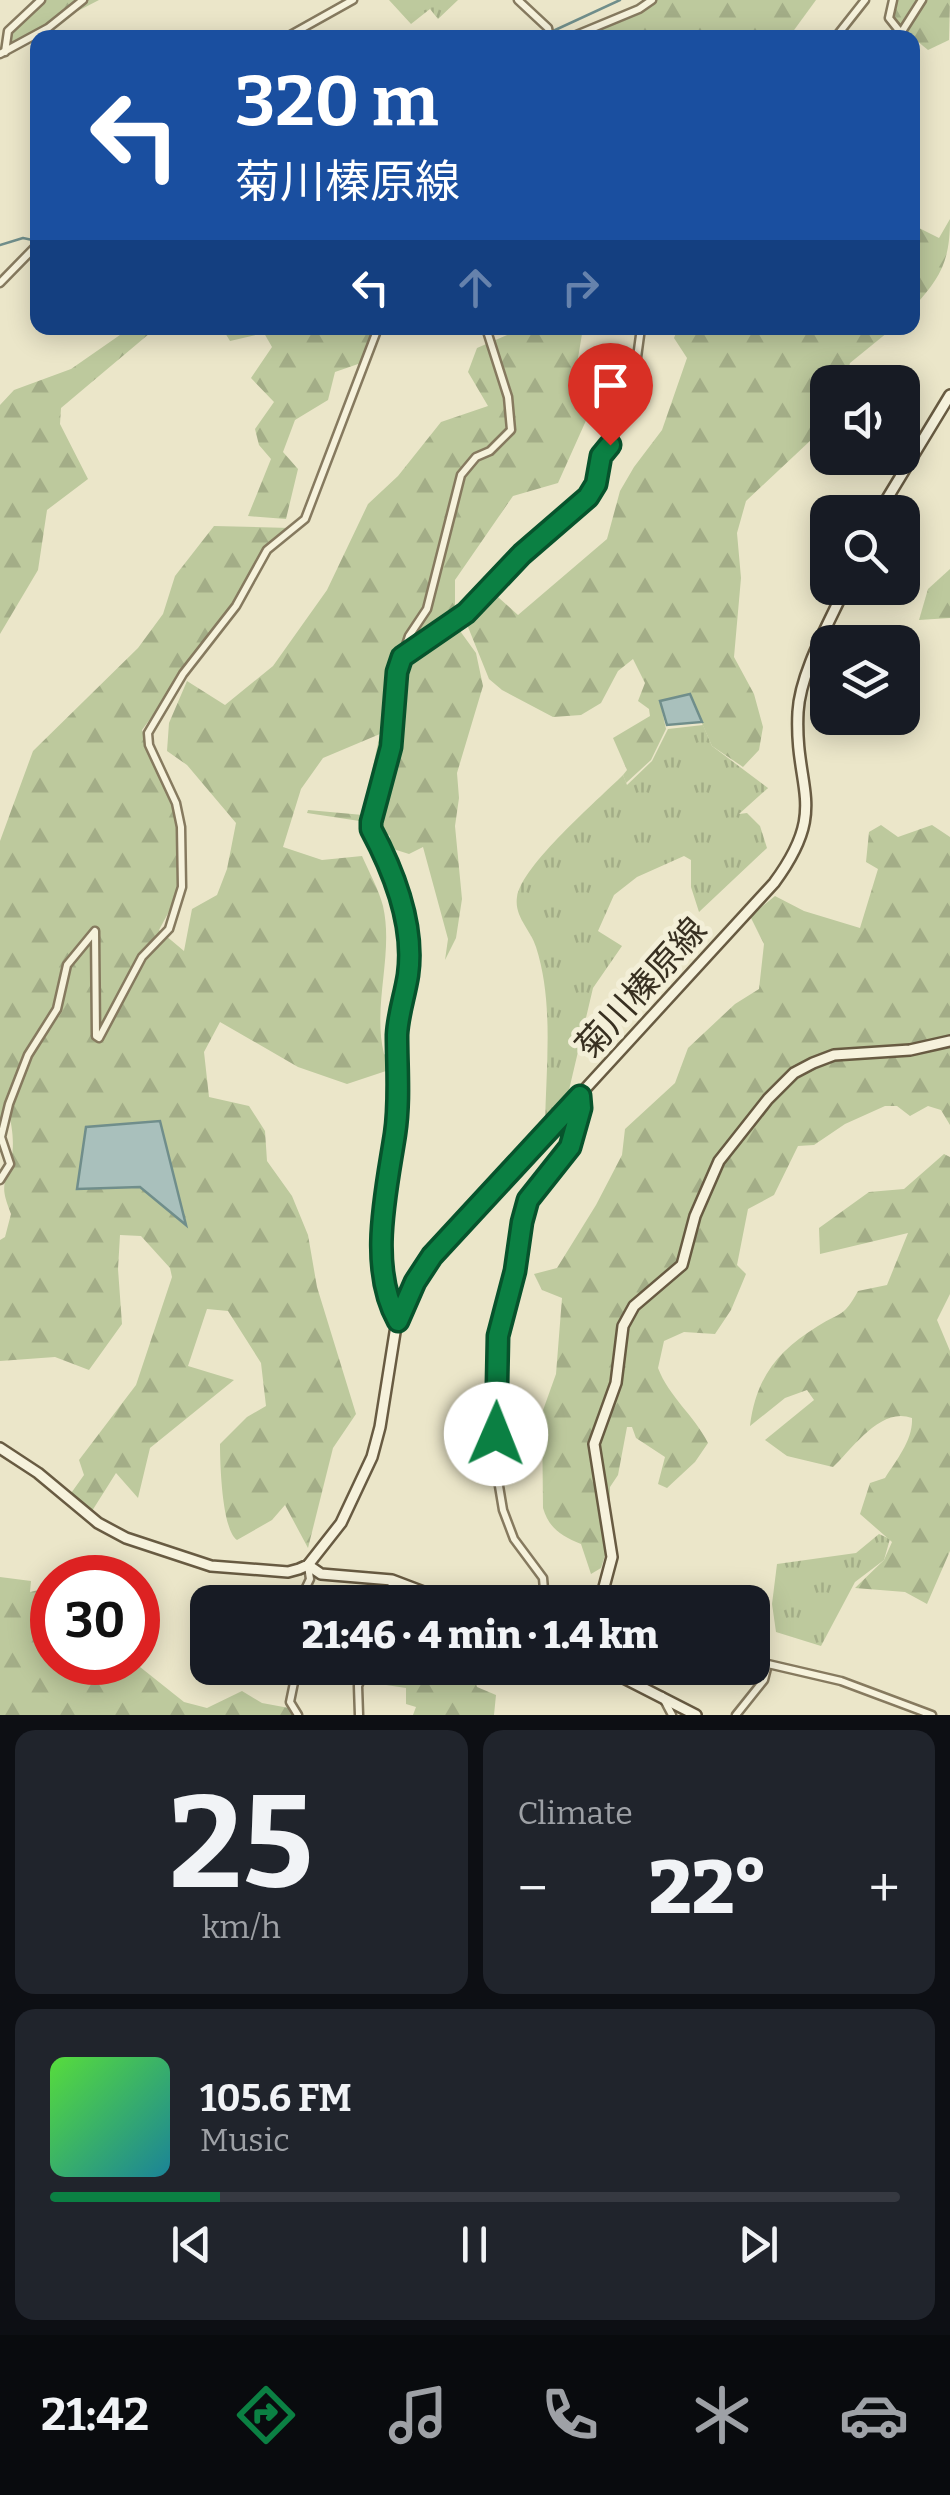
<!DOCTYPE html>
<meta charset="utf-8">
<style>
:root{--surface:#171b24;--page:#20242c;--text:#f1f3f6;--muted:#9ea1a6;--line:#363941;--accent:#0b8043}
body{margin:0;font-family:Bitter,"Noto Sans JP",serif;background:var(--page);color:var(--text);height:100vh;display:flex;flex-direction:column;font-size:38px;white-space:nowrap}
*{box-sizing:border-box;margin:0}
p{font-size:32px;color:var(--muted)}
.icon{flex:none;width:55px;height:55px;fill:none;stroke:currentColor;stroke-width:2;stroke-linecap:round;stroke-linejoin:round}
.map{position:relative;height:1715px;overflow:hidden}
.details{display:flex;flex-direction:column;gap:15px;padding:15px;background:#0d0f14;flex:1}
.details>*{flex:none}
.guide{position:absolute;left:30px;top:30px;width:890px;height:305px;border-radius:20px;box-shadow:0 5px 25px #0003;background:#1a4fa0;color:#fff;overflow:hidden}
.tools{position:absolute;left:810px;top:365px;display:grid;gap:20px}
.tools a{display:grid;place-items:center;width:110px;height:110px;border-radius:20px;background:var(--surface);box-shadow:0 5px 25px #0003;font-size:50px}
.speed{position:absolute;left:30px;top:1555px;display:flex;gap:20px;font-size:50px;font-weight:700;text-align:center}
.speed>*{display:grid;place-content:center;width:130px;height:130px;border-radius:50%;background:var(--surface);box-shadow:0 5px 25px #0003;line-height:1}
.speed .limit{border:15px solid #d22;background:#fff;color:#111}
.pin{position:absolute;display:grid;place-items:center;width:85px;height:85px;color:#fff;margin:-102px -42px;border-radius:50% 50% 50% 0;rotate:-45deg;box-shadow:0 0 10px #0007}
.pin .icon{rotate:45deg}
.me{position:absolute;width:110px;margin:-55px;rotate:1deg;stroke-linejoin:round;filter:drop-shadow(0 0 8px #0008)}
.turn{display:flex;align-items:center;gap:35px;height:210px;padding:0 40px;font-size:45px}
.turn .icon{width:130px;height:130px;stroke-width:2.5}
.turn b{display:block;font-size:70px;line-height:85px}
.lanes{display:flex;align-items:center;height:95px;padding:0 40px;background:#0003;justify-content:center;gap:50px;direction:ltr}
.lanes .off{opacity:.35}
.big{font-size:75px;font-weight:800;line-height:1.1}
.details .card{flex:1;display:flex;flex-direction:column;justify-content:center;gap:15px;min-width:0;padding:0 35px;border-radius:20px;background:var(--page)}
.details .dial{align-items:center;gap:0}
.dial b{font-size:130px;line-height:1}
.song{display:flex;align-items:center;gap:30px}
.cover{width:120px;height:120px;border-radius:15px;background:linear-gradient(135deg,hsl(110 70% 55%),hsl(190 70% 35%))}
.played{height:10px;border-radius:5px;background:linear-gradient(90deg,var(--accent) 20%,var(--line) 20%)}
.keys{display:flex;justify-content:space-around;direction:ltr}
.heat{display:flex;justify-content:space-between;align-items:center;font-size:55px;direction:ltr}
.details .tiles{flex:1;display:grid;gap:15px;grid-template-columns:1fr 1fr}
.card:last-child{grid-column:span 2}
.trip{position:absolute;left:190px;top:1585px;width:580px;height:100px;border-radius:20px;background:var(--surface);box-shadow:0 5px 25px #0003;font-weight:800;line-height:100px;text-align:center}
.tabs{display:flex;height:160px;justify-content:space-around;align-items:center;background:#090b0e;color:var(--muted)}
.tabs .icon{width:70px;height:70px}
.tabs .active{color:var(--accent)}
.tabs b{font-size:45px;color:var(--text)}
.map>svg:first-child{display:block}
.grass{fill:url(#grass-tufts)}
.forest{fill:url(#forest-firs)}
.water{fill:#a9c0bc;stroke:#708e8b;stroke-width:2.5}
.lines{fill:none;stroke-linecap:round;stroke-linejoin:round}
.stream{stroke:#708e8b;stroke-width:2.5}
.street-casing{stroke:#867a5f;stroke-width:11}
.secondary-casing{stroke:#685b42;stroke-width:14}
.street{stroke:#f6f2dc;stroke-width:6}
.secondary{stroke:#f6f2dc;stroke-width:9}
.route-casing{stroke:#07532c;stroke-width:25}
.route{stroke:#0b8043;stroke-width:18}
.labels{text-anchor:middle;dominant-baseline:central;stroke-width:10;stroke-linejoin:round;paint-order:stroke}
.street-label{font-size:35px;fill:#383021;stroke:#f3efd8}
</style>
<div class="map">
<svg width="950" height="1715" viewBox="0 0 950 1715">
<defs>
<pattern id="grass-tufts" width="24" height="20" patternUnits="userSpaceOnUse" patternTransform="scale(2.5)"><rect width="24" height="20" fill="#bdc99d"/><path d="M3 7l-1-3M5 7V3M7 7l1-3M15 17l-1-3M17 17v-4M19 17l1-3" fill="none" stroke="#a3ad87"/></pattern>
<pattern id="forest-firs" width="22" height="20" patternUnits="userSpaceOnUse" patternTransform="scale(2.5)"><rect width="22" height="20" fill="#bdc99d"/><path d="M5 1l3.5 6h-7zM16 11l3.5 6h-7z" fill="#a3ad87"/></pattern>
</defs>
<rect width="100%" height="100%" fill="#ebe6c9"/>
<!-- grass -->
<g class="grass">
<polygon points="389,0 458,0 438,19 430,9 411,24"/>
<path d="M703,725L712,746L768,788L739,814L747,813L760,826L767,848L699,912L691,887V860L684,856L637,877L614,895L598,931L622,946L593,988L565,1107L545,1125C546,1067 554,1003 536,947C531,930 514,917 517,897C522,865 598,800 623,775L627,785L652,761L668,729Z"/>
<polygon points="879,1534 890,1539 884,1560 855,1582 821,1646 776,1632 772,1604 777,1564 856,1553"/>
</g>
<!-- forest -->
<g class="forest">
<polygon points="33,0 99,0 10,46 14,25"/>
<polygon points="653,0 816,0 789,37 578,38"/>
<polygon points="892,0 950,0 949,40 928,50 889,18"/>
<path d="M950,219C950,261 941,277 913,308V225L939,238Z"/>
<polygon points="130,328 156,328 61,408 60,424 88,479 47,510 38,570 0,634 0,405 14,390 71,369"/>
<polygon points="222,328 375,328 361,363 335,372 328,400 295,420 283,452 298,469 286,519 248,516 271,459 259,445 255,429 274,402 251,378 272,347 264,333 230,341"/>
<path d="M523,328H583L577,364L597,396L558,483L513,496L455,580V624L476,653L483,686L457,773L459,798L455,826L462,899L456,938L445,960L448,939L423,847L409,854L390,848V836L366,822L307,813L308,810L363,815L370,792L369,785L380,734L323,758L301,789L283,847L322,860L362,856C369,872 379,890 383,906C394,954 372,1005 384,1054L395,1061V1068L347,1084L298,1067L220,1022L204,1052L209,1097L249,1106L265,1131L267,1161L292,1196L308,1235L317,1287L356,1414L333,1448L308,1548L285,1505L272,1520L237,1540C222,1530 220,1464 220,1444L247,1417L266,1406L261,1363L228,1311L207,1309L188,1366L234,1380L150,1448L138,1498L116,1473L92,1511L69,1496L84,1475L79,1460L136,1385L172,1277L170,1268L141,1236L120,1235L118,1269L122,1324L89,1370L55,1357L0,1361V1240L5,1237L11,1214C0,1185 4,1188 11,1160C15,1145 12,1124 8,1111L4,1146L0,1148V841L33,751L138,648L163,614L175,576L214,526L290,528L142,730L175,800L183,847L179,893L159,930L184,951L192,909L217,895L227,869L236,823L187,765L167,751L169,723L187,681L225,705L273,666L327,590L368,504L398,476L441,422L488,406L468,372L477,348Z"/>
<polygon points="678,328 893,328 850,363 845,382 828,382 827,425 746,501 737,533 741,578 734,657 754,694 763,727 759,750 743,767 712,746 689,694 660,702 666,729 651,760 626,783 623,775 627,770 613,738 650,716 649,709 638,701 645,683 633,659 618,671 601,703 581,715 553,717 502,690 489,679 466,622 490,590 518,615 607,539 620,491 634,467 662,430 687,358 674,338"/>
<polygon points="950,569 950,618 919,620 928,589"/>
<path d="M881,825L898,837L932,825L950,837V1125L941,1110L928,1106L910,1116L897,1106H885L845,1124L814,1145L798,1146L774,1195L748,1209L737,1265L746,1274L731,1310L715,1334L684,1332L664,1341L658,1368C669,1397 694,1415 708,1443L695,1462L667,1488L658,1484L665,1457L636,1438L632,1427H627L618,1475L610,1487L609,1543L601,1568L591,1574L581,1544C562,1536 549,1529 543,1508L542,1413L556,1374L562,1298L542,1290L534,1274L557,1268L596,1205L622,1155L625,1129L675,1083L688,1048L735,1004L759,989L764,944L750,916L775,896L804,911L860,928L878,869L866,862L869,832Z"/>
<path d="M944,1154L950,1157V1294L937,1320L950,1351V1551L927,1604L905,1592L855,1588L884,1560L892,1542L860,1514L870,1483L885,1478C897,1459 913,1440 912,1418C881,1406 853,1448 833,1467L787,1456L765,1440L814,1400L807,1390L785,1398L750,1426C756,1378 777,1351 818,1326C842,1311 843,1318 858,1291L887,1285L908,1233L820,1254L819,1228L869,1192L904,1189Z"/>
<polygon points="0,1577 31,1581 30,1592 43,1589 52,1579 52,1662 135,1663 184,1702 207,1708 242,1691 262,1703 289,1708 293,1715 0,1715"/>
<polygon points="391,1668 471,1668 477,1687 496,1695 494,1715 413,1715 416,1707 406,1704 406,1688 386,1685"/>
</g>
<!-- water -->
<g class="water">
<polygon points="690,694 702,722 667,725 660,701"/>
<polygon points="160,1121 186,1225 140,1187 77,1189 86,1127"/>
</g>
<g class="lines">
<!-- stream -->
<g class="stream">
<polyline points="553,31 620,0"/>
<polyline points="0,245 23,238 37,241"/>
</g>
<defs>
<g id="street">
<polyline points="518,0 548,28 550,38"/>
<polyline points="893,0 889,18 901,33 922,0"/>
<polyline points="285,38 353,0"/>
<polyline points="569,38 639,9 652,0"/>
<polyline points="835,38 865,0"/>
<polyline points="5,52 8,31 41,0"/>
<polyline points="0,54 48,28 83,0"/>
<polyline points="0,283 38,244"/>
<polyline points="403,656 466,613 522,554 588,497 597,484 601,456 630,409 641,328"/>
<polyline points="0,1180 10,1164 1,1137 9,1104 28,1055 57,1009 67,965 95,931 96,1036 99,1038 142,957 169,929 182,887 181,827 176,803 149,745 148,733 183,674 236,606 267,550 305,519 378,328"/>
<path d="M398,1320C368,1267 387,1191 395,1133C400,1100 397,1067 397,1034C398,1013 405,995 408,974C415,924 394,872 371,829V822L391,747L397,672L409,636L427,609L461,475L476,457L490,451L511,430L508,397L486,328"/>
<polyline points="299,1602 310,1579 308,1566"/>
<polyline points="390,1602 392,1580"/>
<polyline points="545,1602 543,1578 514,1539 503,1510 499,1486 496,1434 498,1336 529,1200 570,1147 581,1108 580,1096"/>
<polyline points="297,1668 290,1702 298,1715"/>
<polyline points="662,1696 672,1715"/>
<polyline points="359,1715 358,1686 366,1668"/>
<polyline points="736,1715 764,1680 768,1664 841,1681 932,1715"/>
</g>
<g id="secondary">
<polyline points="879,512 950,395"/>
<path d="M0,1448L38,1473L98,1523L126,1538L211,1566L288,1572L299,1569L308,1565L341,1523L372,1457L380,1427L396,1326L415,1282L432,1256L774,883C830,807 794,791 798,712C800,673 829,623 845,588"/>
<polyline points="308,1565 321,1574 392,1580 450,1602"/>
<polyline points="600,1602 612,1557 594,1444 616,1383 623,1326 634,1306 682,1265 695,1216 719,1161 768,1099 794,1073 813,1063 834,1055 910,1050 950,1041"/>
<polyline points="604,1668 696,1715"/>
</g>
</defs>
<!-- street casing -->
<use href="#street" class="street-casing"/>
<!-- secondary casing -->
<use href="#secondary" class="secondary-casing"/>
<!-- street -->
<use href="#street" class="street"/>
<!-- secondary -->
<use href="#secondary" class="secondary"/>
</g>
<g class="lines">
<defs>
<path id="route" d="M496,1434L498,1336L515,1271L522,1222L528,1200L570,1147L581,1108L580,1096L432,1256L415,1282L398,1321C368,1267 386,1193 395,1134C400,1101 397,1068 397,1035C398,1014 405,995 408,975C415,925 394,872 371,829V822L391,747L397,672L402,657L466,613L522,554L588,497L596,484L601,456L610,445"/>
</defs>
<!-- route casing -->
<use href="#route" class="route-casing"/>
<!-- route -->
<use href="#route" class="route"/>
</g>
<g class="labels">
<!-- street labels -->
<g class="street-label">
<text transform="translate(641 988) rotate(-48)">菊川榛原線</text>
</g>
</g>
</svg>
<div class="tools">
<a><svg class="icon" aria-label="sound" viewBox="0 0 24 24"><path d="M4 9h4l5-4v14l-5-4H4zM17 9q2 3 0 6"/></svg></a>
<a><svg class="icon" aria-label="search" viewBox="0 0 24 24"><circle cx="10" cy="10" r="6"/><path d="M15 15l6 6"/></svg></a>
<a><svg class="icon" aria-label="layers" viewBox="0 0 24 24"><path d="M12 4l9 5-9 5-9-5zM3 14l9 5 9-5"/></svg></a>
</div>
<div class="speed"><div class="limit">30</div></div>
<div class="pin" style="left:610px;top:445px;background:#d93025"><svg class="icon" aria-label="arrive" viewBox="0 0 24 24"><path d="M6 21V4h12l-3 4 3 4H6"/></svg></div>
<svg class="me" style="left:496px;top:1434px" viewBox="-20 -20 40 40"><circle r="19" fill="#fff"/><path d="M0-13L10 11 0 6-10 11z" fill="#0b8043"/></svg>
<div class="trip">21:46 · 4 min · 1.4 km</div>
<div class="guide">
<div class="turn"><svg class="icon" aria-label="left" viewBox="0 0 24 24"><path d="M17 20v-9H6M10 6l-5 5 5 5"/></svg><div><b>320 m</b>菊川榛原線</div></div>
<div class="lanes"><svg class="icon" aria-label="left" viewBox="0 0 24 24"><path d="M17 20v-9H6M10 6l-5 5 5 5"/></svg><svg class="icon off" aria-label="ahead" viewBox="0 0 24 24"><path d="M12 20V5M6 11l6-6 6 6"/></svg><svg class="icon off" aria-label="right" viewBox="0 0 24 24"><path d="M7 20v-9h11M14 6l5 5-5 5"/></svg></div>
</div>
</div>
<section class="details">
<div class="tiles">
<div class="card dial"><b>25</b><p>km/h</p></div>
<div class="card"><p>Climate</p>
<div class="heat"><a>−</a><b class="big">22°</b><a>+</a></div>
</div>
<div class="card">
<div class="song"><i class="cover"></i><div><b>105.6 FM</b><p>Music</p></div></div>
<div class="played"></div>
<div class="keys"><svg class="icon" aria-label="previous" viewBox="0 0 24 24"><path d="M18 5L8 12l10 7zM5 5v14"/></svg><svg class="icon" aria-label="pause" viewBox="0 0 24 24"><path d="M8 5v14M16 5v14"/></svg><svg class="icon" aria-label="next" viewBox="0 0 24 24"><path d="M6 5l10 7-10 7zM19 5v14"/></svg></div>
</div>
</div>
</section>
<nav class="tabs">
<b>21:42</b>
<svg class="icon active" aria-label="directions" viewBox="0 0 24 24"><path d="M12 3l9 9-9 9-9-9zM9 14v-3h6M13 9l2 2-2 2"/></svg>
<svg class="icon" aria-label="music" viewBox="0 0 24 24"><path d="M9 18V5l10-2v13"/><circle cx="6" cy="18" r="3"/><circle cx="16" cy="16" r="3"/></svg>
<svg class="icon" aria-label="phone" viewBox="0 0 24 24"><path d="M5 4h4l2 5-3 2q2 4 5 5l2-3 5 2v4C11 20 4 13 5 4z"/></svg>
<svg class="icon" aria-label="climate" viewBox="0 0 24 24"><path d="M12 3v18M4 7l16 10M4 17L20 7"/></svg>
<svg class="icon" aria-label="car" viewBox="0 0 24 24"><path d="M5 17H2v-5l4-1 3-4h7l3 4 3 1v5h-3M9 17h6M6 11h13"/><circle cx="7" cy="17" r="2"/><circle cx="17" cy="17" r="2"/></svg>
</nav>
